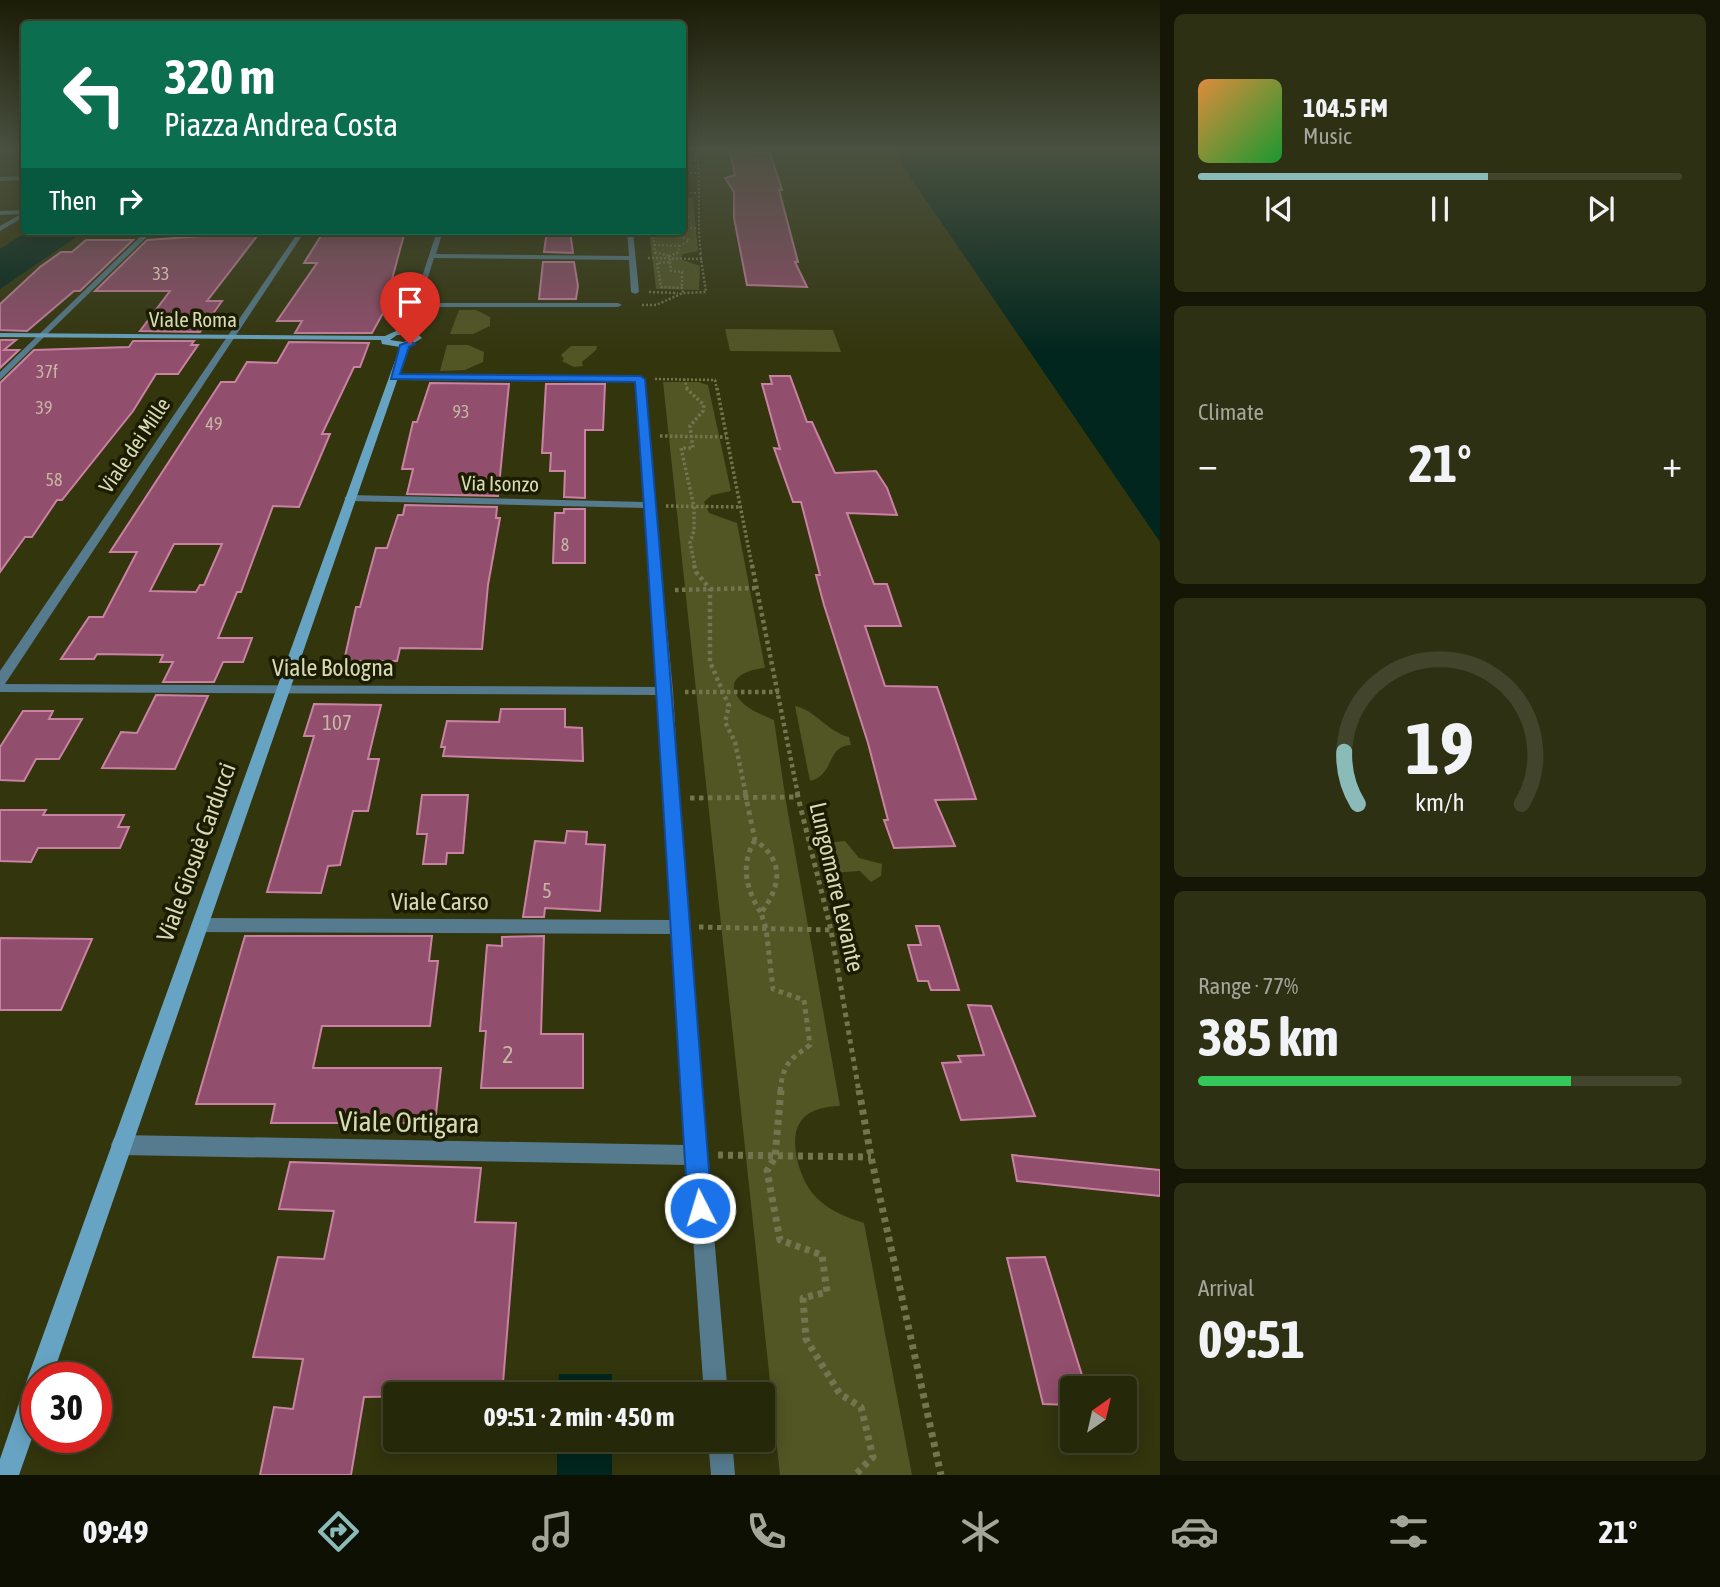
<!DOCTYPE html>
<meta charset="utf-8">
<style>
:root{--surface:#26280a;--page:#2e3013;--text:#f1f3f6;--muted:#a4a69c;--line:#42442b;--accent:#8bbbb9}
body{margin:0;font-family:"Asap Condensed",sans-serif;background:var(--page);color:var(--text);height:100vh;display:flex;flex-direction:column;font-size:26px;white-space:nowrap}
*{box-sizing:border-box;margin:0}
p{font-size:23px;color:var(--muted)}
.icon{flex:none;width:38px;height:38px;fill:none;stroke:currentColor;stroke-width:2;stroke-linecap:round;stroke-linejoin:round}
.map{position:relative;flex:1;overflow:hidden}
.panel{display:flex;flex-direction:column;gap:14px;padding:14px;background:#151606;width:560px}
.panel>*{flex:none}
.banner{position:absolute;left:21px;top:21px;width:665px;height:214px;border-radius:7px;box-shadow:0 4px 18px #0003,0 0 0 2px var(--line);background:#0b6e4f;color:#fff;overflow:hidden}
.needle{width:46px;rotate:34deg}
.fabs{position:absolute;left:1060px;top:1376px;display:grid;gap:14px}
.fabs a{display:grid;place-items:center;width:77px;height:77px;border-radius:7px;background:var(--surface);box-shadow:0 4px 18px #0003,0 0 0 2px var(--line);font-size:35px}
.speed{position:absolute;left:21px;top:1362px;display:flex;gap:14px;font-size:35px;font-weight:700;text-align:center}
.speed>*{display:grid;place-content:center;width:91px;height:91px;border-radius:50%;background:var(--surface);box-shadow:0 4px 18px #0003,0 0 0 2px var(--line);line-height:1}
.speed .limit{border:10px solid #d22;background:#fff;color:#111}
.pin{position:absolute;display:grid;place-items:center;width:60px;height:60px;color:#fff;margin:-72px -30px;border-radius:50% 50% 50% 0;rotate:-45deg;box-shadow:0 0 7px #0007}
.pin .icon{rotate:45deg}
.me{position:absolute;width:77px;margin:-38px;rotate:355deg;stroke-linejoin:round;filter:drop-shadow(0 0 5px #0008)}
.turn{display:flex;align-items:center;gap:24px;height:147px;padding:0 28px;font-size:32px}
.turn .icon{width:91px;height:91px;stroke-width:2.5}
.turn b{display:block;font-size:49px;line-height:60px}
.then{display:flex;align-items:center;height:66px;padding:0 28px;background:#0003;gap:14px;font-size:26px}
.big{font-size:52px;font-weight:700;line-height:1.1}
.panel .widget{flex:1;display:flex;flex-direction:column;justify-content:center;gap:10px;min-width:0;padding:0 24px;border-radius:10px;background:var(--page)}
.panel .dial{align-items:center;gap:0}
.dial svg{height:182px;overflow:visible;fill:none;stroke:var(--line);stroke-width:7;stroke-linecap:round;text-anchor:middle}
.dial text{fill:var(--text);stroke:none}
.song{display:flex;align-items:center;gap:21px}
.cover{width:84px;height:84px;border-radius:10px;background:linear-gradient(135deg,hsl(30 70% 55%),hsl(130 70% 35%))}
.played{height:7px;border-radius:4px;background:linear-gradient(90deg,var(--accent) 60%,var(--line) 60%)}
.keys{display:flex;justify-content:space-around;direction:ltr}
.heat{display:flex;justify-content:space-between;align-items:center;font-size:38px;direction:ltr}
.charge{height:10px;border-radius:5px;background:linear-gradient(90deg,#34c759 77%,var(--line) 0)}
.trip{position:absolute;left:383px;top:1382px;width:392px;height:70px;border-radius:7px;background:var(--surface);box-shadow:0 4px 18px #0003,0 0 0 2px var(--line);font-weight:700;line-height:70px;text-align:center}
.dock{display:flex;height:112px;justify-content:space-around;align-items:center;background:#0f1004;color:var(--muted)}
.dock .icon{width:49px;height:49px}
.dock .active{color:var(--accent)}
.dock b{font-size:32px;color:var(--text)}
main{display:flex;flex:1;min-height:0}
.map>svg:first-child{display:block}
.green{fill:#525524}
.water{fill:#01261d}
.building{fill:#914e6d;stroke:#ca82a2;stroke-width:2;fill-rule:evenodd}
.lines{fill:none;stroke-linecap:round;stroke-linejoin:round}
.path-far5{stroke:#73754f;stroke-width:2;stroke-dasharray:2 2;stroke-linecap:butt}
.path-far4{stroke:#73754f;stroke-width:2.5;stroke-dasharray:2 2;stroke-linecap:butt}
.path-far3{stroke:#73754f;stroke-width:3.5;stroke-dasharray:2.5 2.5;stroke-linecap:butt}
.path-far2{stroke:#73754f;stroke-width:4.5;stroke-dasharray:3.5 3.5;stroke-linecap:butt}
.path-far1{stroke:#73754f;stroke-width:5;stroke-dasharray:4.5 4.5;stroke-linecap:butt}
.path{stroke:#73754f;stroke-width:7;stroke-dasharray:5 5;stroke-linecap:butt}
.street{fill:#567b8e;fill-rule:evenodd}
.secondary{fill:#67a4c3;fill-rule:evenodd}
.route{fill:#1a73e8;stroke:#114b97;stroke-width:2}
.labels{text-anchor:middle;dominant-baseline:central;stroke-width:7;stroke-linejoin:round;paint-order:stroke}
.far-number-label{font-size:18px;fill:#c6b7a4}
.far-street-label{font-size:21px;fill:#d7dab6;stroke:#1b1c00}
.number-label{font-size:21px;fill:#c6b7a4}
.street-label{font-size:24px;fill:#d7dab6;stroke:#1b1c00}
.near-number-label{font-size:24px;fill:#c6b7a4}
.near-street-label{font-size:28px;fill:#d7dab6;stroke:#1b1c00}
</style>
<main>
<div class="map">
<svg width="1160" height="1475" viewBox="0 0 1160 1475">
<rect width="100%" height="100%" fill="#33350d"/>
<!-- green -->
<g class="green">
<polygon points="683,196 693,198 698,251 683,254 680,259 700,266 699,290 656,289 649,231 682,231"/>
<polygon points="459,310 476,310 490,317 490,326 473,334 450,334"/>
<polygon points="725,329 833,330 841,352 730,351"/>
<polygon points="447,345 468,345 484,352 483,362 465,370 440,371"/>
<polygon points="571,346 597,346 596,350 582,362 583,366 574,367 562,361 564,359 561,355"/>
<path d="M663,382H698L708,385L731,491L712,495L704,502L709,513L737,523L765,668C747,669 722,680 740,700C748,710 763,715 774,720L786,802L840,1106C801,1107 789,1126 798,1163C802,1177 808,1191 820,1201C833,1212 848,1218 864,1223L912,1475H780Z"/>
<path d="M795,706C817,711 826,731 849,737L851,745C826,746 835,775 810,781Z"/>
<polygon points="845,841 859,858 882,864 881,876 871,882 860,871 830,873 823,843"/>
</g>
<!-- water -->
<g class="water">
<polygon points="897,148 1160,148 1160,542 900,162"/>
<polygon points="28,231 85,231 0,289 0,249"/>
<polygon points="559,1374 612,1374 612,1395 558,1395"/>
<rect x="557" y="1440" width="55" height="35"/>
</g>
<!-- building -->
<g class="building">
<polygon points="729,148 750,148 751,153 770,153 782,190 779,190 798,262 795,262 807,287 747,285 734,218 734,192 725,178 735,175"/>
<polygon points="261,231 207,301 222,301 200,332 140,331 170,291 95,291 147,240 204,236 208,232"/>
<polygon points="324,231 405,231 383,313 372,333 295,333 302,321 277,321 317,263 304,263"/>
<polygon points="547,231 570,231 573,253 544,252"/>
<polygon points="86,240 133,240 80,291 74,291 27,331 0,330 0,304 40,267 61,252 72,252"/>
<polygon points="543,262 574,262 578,286 576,299 539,299"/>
<polygon points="0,340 16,340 4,350 19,350 0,368"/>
<polygon points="133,341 194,341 191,345 198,345 178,374 156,374 133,411 62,500 57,500 32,537 25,537 0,572 0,383 34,350 129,347"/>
<path d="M289,342L369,343L360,367H354L322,434H330L299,507L273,506L241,592H237L218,638H252L243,662H223L214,682H163L173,662H160L163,655L97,654L94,659H61L89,617H103L137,552H110L221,382H235L247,362L277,363ZM174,544H222L204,585H200L196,592L150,591Z"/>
<polygon points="770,376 790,376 807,422 812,422 835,473 876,471 887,488 897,515 847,513 874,584 887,584 901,626 865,626 885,686 937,687 976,799 935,800 955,846 894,848 884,820 888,820 868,743 824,605 816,575 820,575 801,502 793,502 774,448 780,449 762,384 772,384"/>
<polygon points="430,383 509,384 498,496 407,494 413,469 402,469 413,422 417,422"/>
<polygon points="546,384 605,384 603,430 585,430 585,498 564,497 565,471 550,471 551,453 542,453"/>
<polygon points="405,505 497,507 496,518 500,518 488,585 482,649 400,648 397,661 344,661 356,607 360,607 376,548 387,548 398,515 403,515"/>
<polygon points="564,509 585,509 585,563 553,563 555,513 564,513"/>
<polygon points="156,695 208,696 175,769 102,768 121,732 137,733"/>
<polygon points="314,704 381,705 368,759 379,759 368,811 353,811 340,865 328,866 321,893 267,892 314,736 304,736"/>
<polygon points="501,709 565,709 565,727 582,728 583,761 443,756 445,747 441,747 447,721 499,722"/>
<polygon points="23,711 53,711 49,719 82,719 59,759 36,759 24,781 0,780 0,747"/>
<polygon points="422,795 468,795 463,853 447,853 446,864 423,864 427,834 417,834"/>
<polygon points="0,810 46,810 43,815 124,815 118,827 129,827 120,848 38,848 31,862 0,861"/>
<polygon points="567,831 587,832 586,844 605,845 600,911 545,908 544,917 523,917 535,841 565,843"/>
<polygon points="916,926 939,926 959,990 931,990 928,981 918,981 908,945 921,945"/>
<polygon points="245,936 432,936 429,961 438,961 430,1026 322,1026 313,1068 441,1068 435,1123 271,1123 275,1104 196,1104"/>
<polygon points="544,936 541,1034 583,1034 583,1088 481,1088 486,1031 480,1031 487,945 502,946 502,937"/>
<polygon points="0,938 92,939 61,1010 0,1010"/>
<polygon points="968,1005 991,1006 1035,1116 961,1120 942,1063 961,1062 958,1056 984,1055"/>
<polygon points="1012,1155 1160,1170 1160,1196 1017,1181"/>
<polygon points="290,1162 481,1168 475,1222 516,1223 502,1395 364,1397 351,1475 260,1475 274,1407 293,1409 303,1359 253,1357 278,1257 324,1259 334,1211 279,1209"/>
<polygon points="1045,1257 1086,1388 1073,1388 1073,1405 1043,1404 1007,1258"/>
</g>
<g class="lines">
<!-- path-far5 -->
<g class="path-far5">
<path d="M696,148C702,183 696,218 701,254"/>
<polyline points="682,161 698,160"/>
<polyline points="682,166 699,167"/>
<polyline points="682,173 699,173"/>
<polyline points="682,180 687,183 682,187"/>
<polyline points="682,193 698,193"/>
<polyline points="682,201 686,202 686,214 689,216 682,221"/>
<polyline points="682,228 697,228"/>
<polyline points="674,231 676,235 689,240 680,246 677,254"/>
<polyline points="654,245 680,246"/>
<polyline points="655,254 653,233 674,231"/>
</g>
<!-- path-far4 -->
<g class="path-far4">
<polyline points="655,252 669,256"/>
<polyline points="678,252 670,256 670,262 657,263 661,287 682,288 683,293"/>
<polyline points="648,258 703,259"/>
<polyline points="670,262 671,271 682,272 682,288"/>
<polyline points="649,292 678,293"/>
<polyline points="642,305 656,305 683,293 706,292 700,252"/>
<polyline points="655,379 715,380 717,390"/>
<polyline points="684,379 688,390"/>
</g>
<!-- path-far3 -->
<g class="path-far3">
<polyline points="686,388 704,405 703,411 690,426 693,448 681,448 694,507 694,531 690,543 695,566"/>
<polyline points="717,388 752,566"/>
<polyline points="660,436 726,437"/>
<polyline points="666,506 742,507"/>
</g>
<!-- path-far2 -->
<g class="path-far2">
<polyline points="694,565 696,572 710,589 710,662 729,706 725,722 735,742 746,795"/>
<polyline points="752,565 798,795"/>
<polyline points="675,590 758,588"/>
<polyline points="685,692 779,692"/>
</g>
<!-- path-far1 -->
<g class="path-far1">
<path d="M745,793L755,840C785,861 781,886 761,913L766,928L773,989L804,1000L810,1045C788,1061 783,1064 780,1092"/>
<polyline points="797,793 831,930 859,1092"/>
<polyline points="690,798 798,797"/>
<path d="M755,840C740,865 746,889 761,913"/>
<polyline points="699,927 831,930"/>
</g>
<!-- path -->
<g class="path">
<polyline points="781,1090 775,1157 767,1171 780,1240 822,1255 827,1292 803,1298 806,1339 840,1394 861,1407 873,1457 855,1475"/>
<polyline points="859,1090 871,1157 941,1475"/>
<polyline points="718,1155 871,1157"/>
</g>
<!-- street -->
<g class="street">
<polygon points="0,148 24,148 24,150 0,152"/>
<polygon points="24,176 24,180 0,181 0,177"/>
<polygon points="24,210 24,217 0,231 0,226 21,214 0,215 0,211"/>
<polygon points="146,231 153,231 0,380 0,372"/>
<polygon points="299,231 305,231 5,684 659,687 645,508 349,501 344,498 349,495 645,502 636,382 395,380 391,377 395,374 643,377 673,691 687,927 728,1395 704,1395 688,1165 121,1155 114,1152 111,1145 114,1138 121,1135 686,1145 671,934 200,932 194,930 192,925 194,920 200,918 670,920 660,695 0,692 0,671"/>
<polygon points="437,231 443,231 436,254 629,256 627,231 633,231 639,292 635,294 631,292 629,260 434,258 420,303 618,303 622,305 618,307 418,307 410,333 403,335"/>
<polygon points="708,1440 732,1440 735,1475 711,1475"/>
</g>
<!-- secondary -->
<path class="secondary" d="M396,331H414L422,338L409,346L52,1377H37V1424L19,1475H0V1459L28,1377L400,347L382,344L381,340L0,337V333L385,336ZM397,335H409L412,338L404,342L390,340Z"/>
</g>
<!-- sky -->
<linearGradient id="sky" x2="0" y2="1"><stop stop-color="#1c1d07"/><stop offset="0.42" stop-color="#4a5140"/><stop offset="1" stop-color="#4a5140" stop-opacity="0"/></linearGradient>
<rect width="1160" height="354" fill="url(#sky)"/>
<!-- route -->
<path class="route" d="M410,341L415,344L409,347L400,374L640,376L645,379C670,655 690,932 712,1208L709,1217L700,1220L692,1217L688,1208C670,933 656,657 635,382L391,379L400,345Z"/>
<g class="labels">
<!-- far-number labels -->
<g class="far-number-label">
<text x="161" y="273">33</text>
<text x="47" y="371">37f</text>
<text x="44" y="407">39</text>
<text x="461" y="411">93</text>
<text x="214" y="423">49</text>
<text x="54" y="479">58</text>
<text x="565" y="544">8</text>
</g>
<!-- far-street labels -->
<g class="far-street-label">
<text x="193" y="319">Viale Roma</text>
<text transform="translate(134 445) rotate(-56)">Viale dei Mille</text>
<text transform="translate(500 483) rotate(1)">Via Isonzo</text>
</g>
<!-- number labels -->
<g class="number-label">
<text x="337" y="722">107</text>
<text x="547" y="890">5</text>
</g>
<!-- street labels -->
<g class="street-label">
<text x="333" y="667">Viale Bologna</text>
<text transform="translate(196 852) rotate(-70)">Viale Giosuè Carducci</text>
<text transform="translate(837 887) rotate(77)">Lungomare Levante</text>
<text x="440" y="901">Viale Carso</text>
</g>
<!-- near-number labels -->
<g class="near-number-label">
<text x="508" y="1054">2</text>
</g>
<!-- near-street labels -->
<g class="near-street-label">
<text transform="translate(409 1122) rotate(1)">Viale Ortigara</text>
</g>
</g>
</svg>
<div class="fabs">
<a><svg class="needle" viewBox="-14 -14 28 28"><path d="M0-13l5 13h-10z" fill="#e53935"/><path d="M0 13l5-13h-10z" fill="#a4a69c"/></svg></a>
</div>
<div class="speed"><div class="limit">30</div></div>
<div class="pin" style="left:410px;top:344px;background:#d93025"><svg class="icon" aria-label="arrive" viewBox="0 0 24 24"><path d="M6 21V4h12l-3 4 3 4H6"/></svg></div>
<svg class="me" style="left:700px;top:1208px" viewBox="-20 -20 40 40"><circle r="17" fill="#1a73e8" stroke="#fff" stroke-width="3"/><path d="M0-11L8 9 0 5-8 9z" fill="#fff"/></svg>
<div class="trip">09:51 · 2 min · 450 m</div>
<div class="banner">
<div class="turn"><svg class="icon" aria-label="left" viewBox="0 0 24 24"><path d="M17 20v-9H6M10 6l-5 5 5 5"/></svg><div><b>320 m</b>Piazza Andrea Costa</div></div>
<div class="then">Then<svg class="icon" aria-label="right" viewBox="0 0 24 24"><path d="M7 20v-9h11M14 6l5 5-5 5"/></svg></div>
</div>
</div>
<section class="panel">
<div class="widget">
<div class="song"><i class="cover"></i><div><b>104.5 FM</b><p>Music</p></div></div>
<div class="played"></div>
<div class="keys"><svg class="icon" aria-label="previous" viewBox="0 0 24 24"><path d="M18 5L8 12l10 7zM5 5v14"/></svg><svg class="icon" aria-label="pause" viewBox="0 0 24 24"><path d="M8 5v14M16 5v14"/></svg><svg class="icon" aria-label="next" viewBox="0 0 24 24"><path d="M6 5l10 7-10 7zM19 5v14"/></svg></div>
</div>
<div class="widget"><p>Climate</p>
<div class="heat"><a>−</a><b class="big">21°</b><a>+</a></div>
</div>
<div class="widget dial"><svg viewBox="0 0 100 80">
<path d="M14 69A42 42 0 1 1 86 69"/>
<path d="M14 69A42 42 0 0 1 8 46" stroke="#8bbbb9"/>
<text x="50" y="56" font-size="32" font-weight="700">19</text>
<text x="50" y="72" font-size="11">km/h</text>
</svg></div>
<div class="widget"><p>Range · 77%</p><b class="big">385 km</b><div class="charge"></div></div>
<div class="widget"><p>Arrival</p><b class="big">09:51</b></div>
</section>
</main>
<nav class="dock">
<b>09:49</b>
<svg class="icon active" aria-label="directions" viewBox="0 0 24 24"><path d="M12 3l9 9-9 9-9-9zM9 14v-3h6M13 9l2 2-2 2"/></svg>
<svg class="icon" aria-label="music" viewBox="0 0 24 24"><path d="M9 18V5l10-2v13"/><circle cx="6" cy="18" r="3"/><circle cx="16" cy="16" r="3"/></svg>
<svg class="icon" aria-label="phone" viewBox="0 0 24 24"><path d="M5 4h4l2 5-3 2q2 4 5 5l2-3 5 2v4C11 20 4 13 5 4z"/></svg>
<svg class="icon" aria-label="climate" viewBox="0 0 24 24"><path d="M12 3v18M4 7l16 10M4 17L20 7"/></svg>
<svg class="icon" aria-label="car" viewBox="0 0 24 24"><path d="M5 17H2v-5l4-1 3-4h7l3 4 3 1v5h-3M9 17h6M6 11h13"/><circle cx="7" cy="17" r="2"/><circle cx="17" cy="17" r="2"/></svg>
<svg class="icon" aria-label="filters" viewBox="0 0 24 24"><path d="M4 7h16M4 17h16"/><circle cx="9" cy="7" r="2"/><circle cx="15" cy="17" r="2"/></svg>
<b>21°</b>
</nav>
